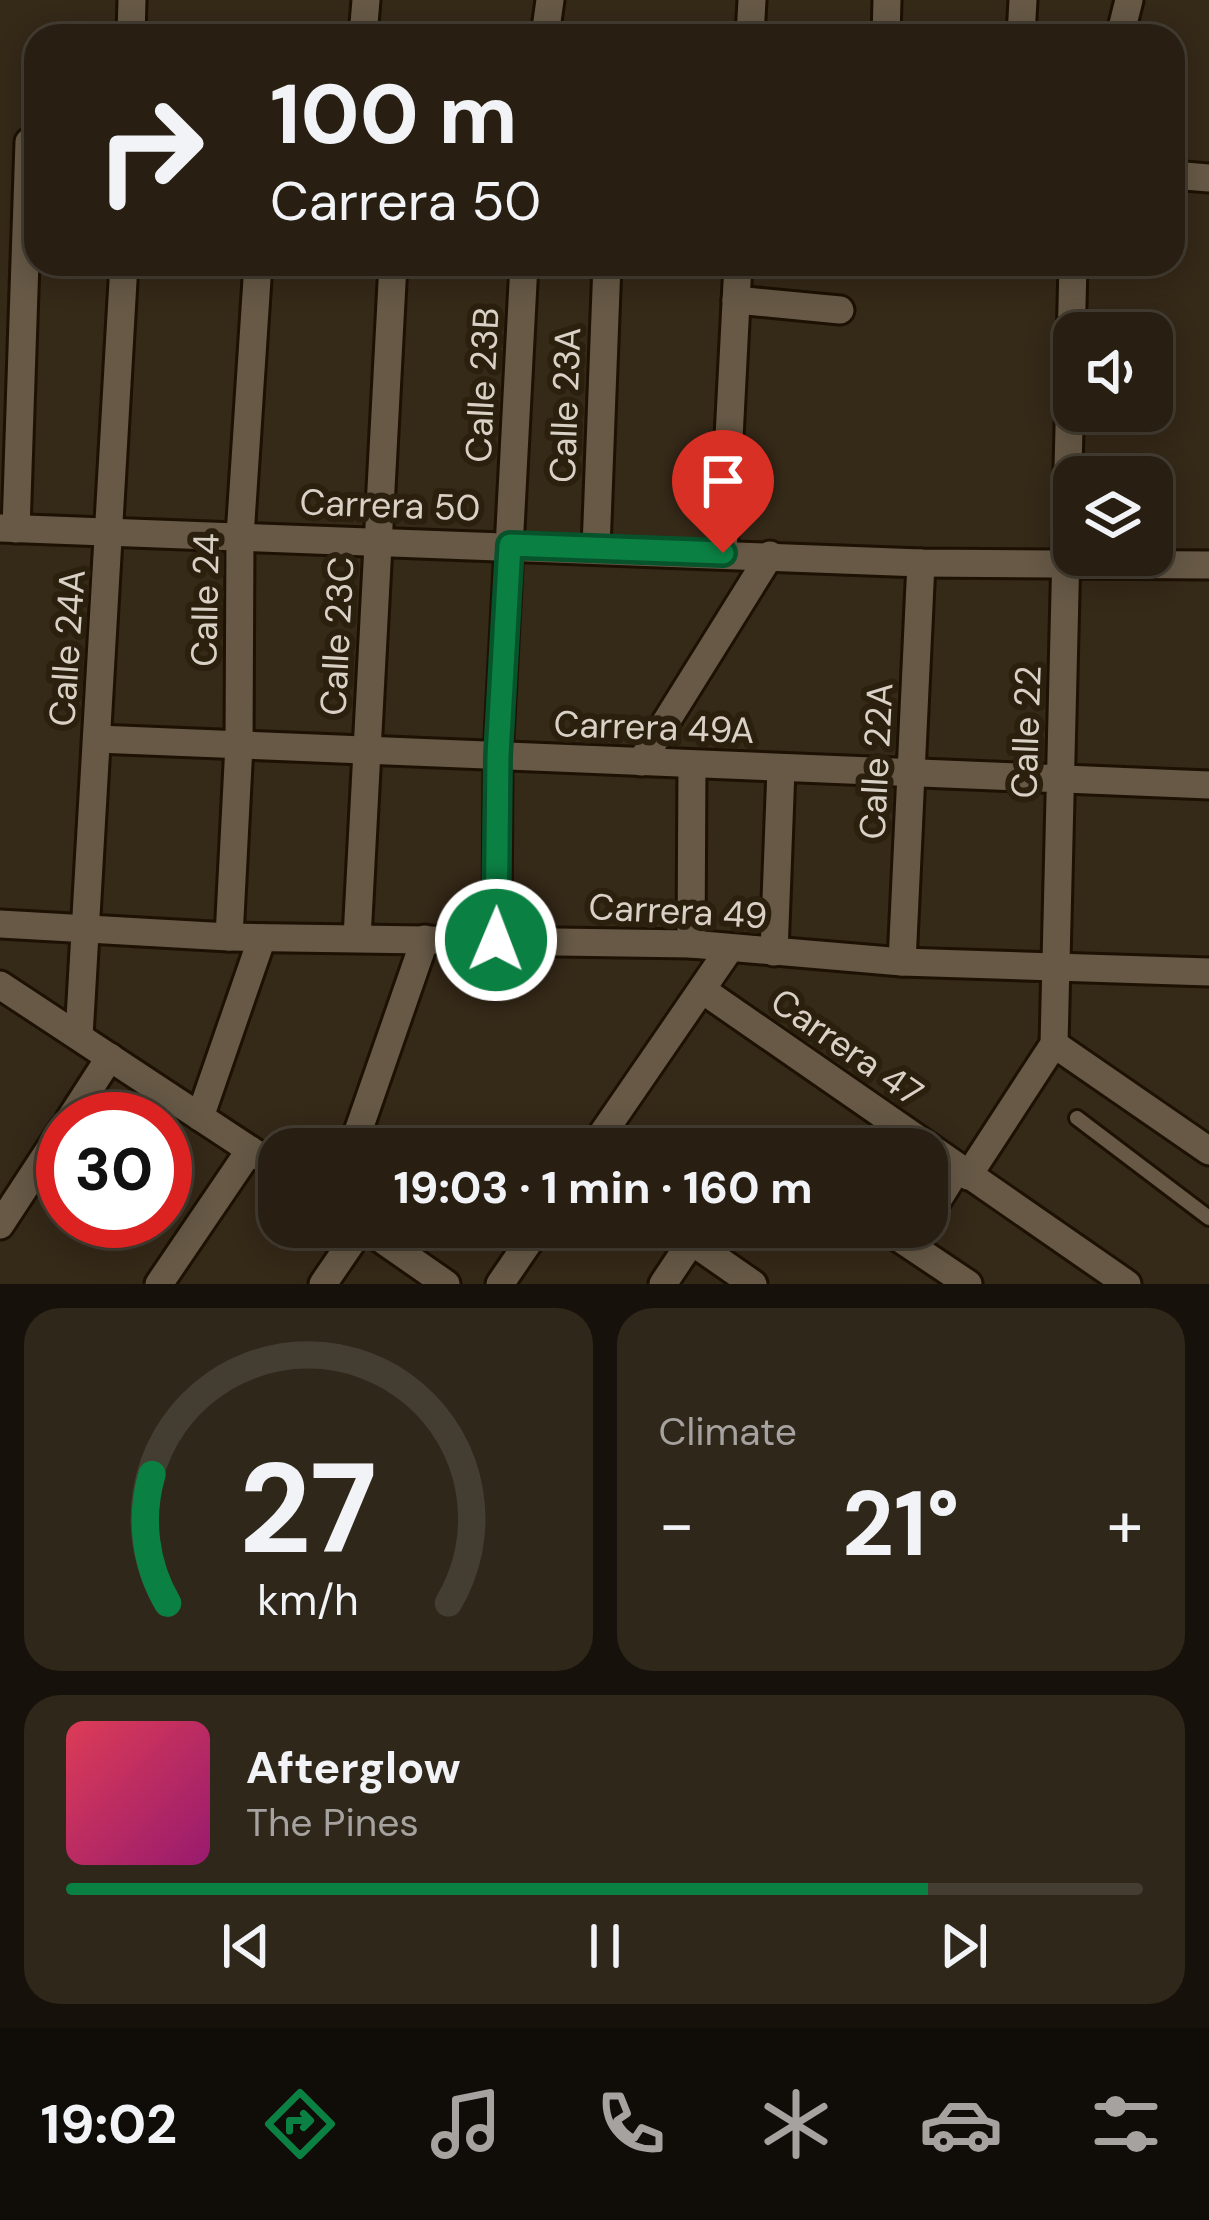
<!DOCTYPE html>
<meta charset="utf-8">
<style>
:root{--surface:#281f12;--page:#30271b;--text:#f1f3f6;--muted:#a5a29f;--line:#443d32;--accent:#0b8043}
body{margin:0;font-family:"DM Sans",sans-serif;background:var(--page);color:var(--text);height:100vh;display:flex;flex-direction:column;font-size:45px;white-space:nowrap}
*{box-sizing:border-box;margin:0}
p{font-size:39px;color:var(--muted)}
.icon{flex:none;width:66px;height:66px;fill:none;stroke:currentColor;stroke-width:2;stroke-linecap:round;stroke-linejoin:round}
.map{position:relative;height:1284px;overflow:hidden}
.drawer{display:flex;flex-direction:column;gap:24px;padding:24px;background:#16110a;flex:1}
.drawer>*{flex:none}
.hud{position:absolute;left:24px;top:24px;width:1161px;height:252px;border-radius:36px;box-shadow:0 6px 30px #0003,0 0 0 3px var(--line);background:#281f12;color:var(--text);overflow:hidden}
.controls{position:absolute;left:1053px;top:312px;display:grid;gap:24px}
.controls a{display:grid;place-items:center;width:120px;height:120px;border-radius:24px;background:var(--surface);box-shadow:0 6px 30px #0003,0 0 0 3px var(--line);font-size:60px}
.speed{position:absolute;left:36px;top:1092px;display:flex;gap:24px;font-size:60px;font-weight:700;text-align:center}
.speed>*{display:grid;place-content:center;width:156px;height:156px;border-radius:50%;background:var(--surface);box-shadow:0 6px 30px #0003,0 0 0 3px var(--line);line-height:1}
.speed .limit{border:18px solid #d22;background:#fff;color:#111}
.pin{position:absolute;display:grid;place-items:center;width:102px;height:102px;color:#fff;margin:-123px -51px;border-radius:50% 50% 50% 0;rotate:-45deg;box-shadow:0 0 12px #0007}
.pin .icon{rotate:45deg}
.me{position:absolute;width:132px;margin:-66px;rotate:1deg;stroke-linejoin:round;filter:drop-shadow(0 0 9px #0008)}
.turn{display:flex;align-items:center;gap:42px;height:252px;padding:0 48px;font-size:54px}
.turn .icon{width:156px;height:156px;stroke-width:2.5}
.turn b{display:block;font-size:84px;line-height:102px}
.big{font-size:90px;font-weight:700;line-height:1.1}
.drawer .tile{flex:1;display:flex;flex-direction:column;justify-content:center;gap:18px;min-width:0;padding:0 42px;border-radius:36px;background:var(--page)}
.drawer .dial{align-items:center;gap:0}
.dial svg{height:312px;overflow:visible;fill:none;stroke:var(--line);stroke-width:7;stroke-linecap:round;text-anchor:middle}
.dial text{fill:var(--text);stroke:none}
.song{display:flex;align-items:center;gap:36px}
.cover{width:144px;height:144px;border-radius:18px;background:linear-gradient(135deg,hsl(350 70% 55%),hsl(320 70% 35%))}
.played{height:12px;border-radius:6px;background:linear-gradient(90deg,var(--accent) 80%,var(--line) 80%)}
.keys{display:flex;justify-content:space-around;direction:ltr}
.heat{display:flex;justify-content:space-between;align-items:center;font-size:66px;direction:ltr}
.drawer .tiles{flex:1;display:grid;gap:24px;grid-template-columns:1fr 1fr}
.tile:last-child{grid-column:span 2}
.trip{position:absolute;left:258px;top:1128px;width:690px;height:120px;border-radius:36px;background:var(--surface);box-shadow:0 6px 30px #0003,0 0 0 3px var(--line);font-weight:700;line-height:120px;text-align:center}
.tab-bar{display:flex;height:192px;justify-content:space-around;align-items:center;background:#100c07;color:var(--muted)}
.tab-bar .icon{width:84px;height:84px}
.tab-bar .selected{color:var(--accent)}
.tab-bar b{font-size:54px;color:var(--text)}
.map>svg:first-child{display:block}
.lines{fill:none;stroke-linecap:round;stroke-linejoin:round}
.service-casing{stroke:#1c1103;stroke-width:20}
.minor-casing{stroke:#1c1103;stroke-width:33}
.service{stroke:#675946;stroke-width:14}
.minor{stroke:#675946;stroke-width:27}
.route-casing{stroke:#07532c;stroke-width:30}
.route{stroke:#0b8043;stroke-width:21}
.labels{text-anchor:middle;dominant-baseline:central;stroke-width:12;stroke-linejoin:round;paint-order:stroke}
.street-label{font-size:36px;fill:#d9d1c6;stroke:#2b1f0e}
</style>
<div class="map">
<svg width="1209" height="1284" viewBox="0 0 1209 1284">
<rect width="100%" height="100%" fill="#352918"/>
<g class="lines">
<defs>
<polyline id="service" points="1077,1118 1209,1218"/>
<g id="minor">
<polyline points="131,36 132,0"/>
<polyline points="363,36 366,0"/>
<polyline points="545,36 550,0"/>
<polyline points="750,36 752,0"/>
<polyline points="886,36 887,0"/>
<polyline points="1021,36 1023,0"/>
<polyline points="1120,36 1129,0"/>
<polyline points="1173,175 1209,178"/>
<polyline points="736,300 840,310"/>
<polyline points="0,528 921,563 1209,565"/>
<polyline points="16,529 29,142"/>
<polyline points="596,548 607,264"/>
<polyline points="723,553 738,264"/>
<polyline points="97,739 1209,785"/>
<polyline points="641,762 770,555"/>
<polyline points="0,924 229,937 691,944 902,962 1209,972"/>
<polyline points="229,937 239,745 240,536 258,264"/>
<polyline points="357,938 393,264"/>
<polyline points="497,940 498,756 524,264"/>
<polyline points="691,944 692,764"/>
<polyline points="774,952 781,769"/>
<polyline points="902,962 921,563"/>
<polyline points="0,985 279,1169"/>
<polyline points="704,991 1127,1284"/>
<polyline points="79,1036 124,264"/>
<polyline points="1054,1044 1209,1151"/>
<polyline points="200,1117 262,938"/>
<polyline points="70,1119 110,1057"/>
<polyline points="352,1149 425,939"/>
<polyline points="592,1149 730,948"/>
<polyline points="752,1149 768,1149"/>
<polyline points="968,1176 1054,1044 1073,264"/>
<polyline points="927,1217 957,1169"/>
<polyline points="0,1225 63,1129"/>
<polyline points="364,1227 446,1284"/>
<polyline points="671,1227 753,1284"/>
<polyline points="883,1227 968,1284"/>
<polyline points="159,1284 250,1150"/>
<polyline points="323,1284 362,1227"/>
<polyline points="500,1284 539,1227"/>
<polyline points="663,1284 701,1227"/>
</g>
</defs>
<!-- service casing -->
<use href="#service" class="service-casing"/>
<!-- minor casing -->
<use href="#minor" class="minor-casing"/>
<!-- service -->
<use href="#service" class="service"/>
<!-- minor -->
<use href="#minor" class="minor"/>
</g>
<g class="lines">
<defs>
<polyline id="route" points="496,940 498,756 510,545 723,553"/>
</defs>
<!-- route casing -->
<use href="#route" class="route-casing"/>
<!-- route -->
<use href="#route" class="route"/>
</g>
<g class="labels">
<!-- street labels -->
<g class="street-label">
<text transform="translate(482 385) rotate(-87)">Calle 23B</text>
<text transform="translate(565 405) rotate(-88)">Calle 23A</text>
<text transform="translate(390 505) rotate(2)">Carrera 50</text>
<text transform="translate(205 600) rotate(-89)">Calle 24</text>
<text transform="translate(337 636) rotate(-87)">Calle 23C</text>
<text transform="translate(67 648) rotate(-86)">Calle 24A</text>
<text transform="translate(654 727) rotate(2)">Carrera 49A</text>
<text transform="translate(1026 732) rotate(-88)">Calle 22</text>
<text transform="translate(876 761) rotate(-87)">Calle 22A</text>
<text transform="translate(678 911) rotate(3)">Carrera 49</text>
<text transform="translate(847 1047) rotate(35)">Carrera 47</text>
</g>
</g>
</svg>
<div class="controls">
<a><svg class="icon" aria-label="sound" viewBox="0 0 24 24"><path d="M4 9h4l5-4v14l-5-4H4zM17 9q2 3 0 6"/></svg></a>
<a><svg class="icon" aria-label="layers" viewBox="0 0 24 24"><path d="M12 4l9 5-9 5-9-5zM3 14l9 5 9-5"/></svg></a>
</div>
<div class="speed"><div class="limit">30</div></div>
<div class="pin" style="left:723px;top:553px;background:#d93025"><svg class="icon" aria-label="arrive" viewBox="0 0 24 24"><path d="M6 21V4h12l-3 4 3 4H6"/></svg></div>
<svg class="me" style="left:496px;top:940px" viewBox="-20 -20 40 40"><circle r="17" fill="#0b8043" stroke="#fff" stroke-width="3"/><path d="M0-11L8 9 0 5-8 9z" fill="#fff"/></svg>
<div class="trip">19:03 · 1 min · 160 m</div>
<div class="hud">
<div class="turn"><svg class="icon" aria-label="right" viewBox="0 0 24 24"><path d="M7 20v-9h11M14 6l5 5-5 5"/></svg><div><b>100 m</b>Carrera 50</div></div>
</div>
</div>
<section class="drawer">
<div class="tiles">
<div class="tile dial"><svg viewBox="0 0 100 80">
<path d="M14 69A42 42 0 1 1 86 69"/>
<path d="M14 69A42 42 0 0 1 10 36" stroke="#0b8043"/>
<text x="50" y="56" font-size="32" font-weight="700">27</text>
<text x="50" y="72" font-size="11">km/h</text>
</svg></div>
<div class="tile"><p>Climate</p>
<div class="heat"><a>−</a><b class="big">21°</b><a>+</a></div>
</div>
<div class="tile">
<div class="song"><i class="cover"></i><div><b>Afterglow</b><p>The Pines</p></div></div>
<div class="played"></div>
<div class="keys"><svg class="icon" aria-label="previous" viewBox="0 0 24 24"><path d="M18 5L8 12l10 7zM5 5v14"/></svg><svg class="icon" aria-label="pause" viewBox="0 0 24 24"><path d="M8 5v14M16 5v14"/></svg><svg class="icon" aria-label="next" viewBox="0 0 24 24"><path d="M6 5l10 7-10 7zM19 5v14"/></svg></div>
</div>
</div>
</section>
<nav class="tab-bar">
<b>19:02</b>
<svg class="icon selected" aria-label="directions" viewBox="0 0 24 24"><path d="M12 3l9 9-9 9-9-9zM9 14v-3h6M13 9l2 2-2 2"/></svg>
<svg class="icon" aria-label="music" viewBox="0 0 24 24"><path d="M9 18V5l10-2v13"/><circle cx="6" cy="18" r="3"/><circle cx="16" cy="16" r="3"/></svg>
<svg class="icon" aria-label="phone" viewBox="0 0 24 24"><path d="M5 4h4l2 5-3 2q2 4 5 5l2-3 5 2v4C11 20 4 13 5 4z"/></svg>
<svg class="icon" aria-label="climate" viewBox="0 0 24 24"><path d="M12 3v18M4 7l16 10M4 17L20 7"/></svg>
<svg class="icon" aria-label="car" viewBox="0 0 24 24"><path d="M5 17H2v-5l4-1 3-4h7l3 4 3 1v5h-3M9 17h6M6 11h13"/><circle cx="7" cy="17" r="2"/><circle cx="17" cy="17" r="2"/></svg>
<svg class="icon" aria-label="filters" viewBox="0 0 24 24"><path d="M4 7h16M4 17h16"/><circle cx="9" cy="7" r="2"/><circle cx="15" cy="17" r="2"/></svg>
</nav>
